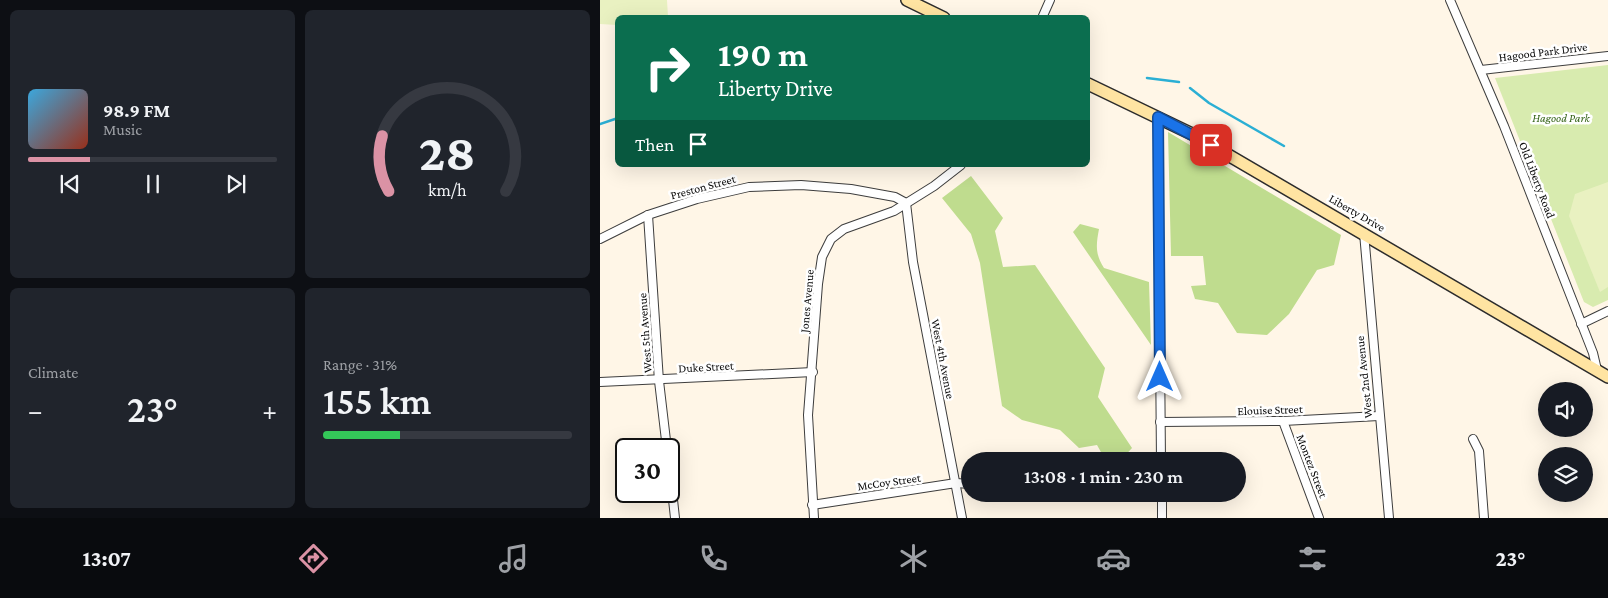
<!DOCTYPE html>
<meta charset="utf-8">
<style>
:root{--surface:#171b24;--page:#20242c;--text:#f1f3f6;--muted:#9ea1a6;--line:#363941;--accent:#db92a5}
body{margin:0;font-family:"Crimson Pro",serif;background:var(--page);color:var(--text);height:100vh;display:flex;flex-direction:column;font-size:19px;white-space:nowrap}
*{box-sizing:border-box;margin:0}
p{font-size:16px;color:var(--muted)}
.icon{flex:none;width:28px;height:28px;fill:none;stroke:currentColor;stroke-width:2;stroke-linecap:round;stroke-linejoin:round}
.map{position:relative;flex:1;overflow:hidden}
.panel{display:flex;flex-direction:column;gap:10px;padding:10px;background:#0d0f14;width:600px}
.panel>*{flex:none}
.guide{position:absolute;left:15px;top:15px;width:475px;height:152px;border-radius:8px;box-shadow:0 5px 20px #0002;background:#0b6e4f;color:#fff;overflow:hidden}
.controls{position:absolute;left:938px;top:382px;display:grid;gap:10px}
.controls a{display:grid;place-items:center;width:55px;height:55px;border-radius:50%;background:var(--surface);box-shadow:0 5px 20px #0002;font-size:25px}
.speed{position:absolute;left:15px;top:438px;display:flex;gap:10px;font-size:25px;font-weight:700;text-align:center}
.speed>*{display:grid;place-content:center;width:65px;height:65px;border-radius:50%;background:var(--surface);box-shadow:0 5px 20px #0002;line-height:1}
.speed .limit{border:2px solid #111;border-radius:8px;background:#fff;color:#111}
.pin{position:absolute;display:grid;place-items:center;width:42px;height:42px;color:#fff;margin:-21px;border-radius:10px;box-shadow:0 2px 8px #0006}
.me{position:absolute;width:55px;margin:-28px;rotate:0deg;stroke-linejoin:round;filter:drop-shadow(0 0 4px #0008)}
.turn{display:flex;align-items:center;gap:18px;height:105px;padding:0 20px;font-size:22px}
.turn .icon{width:65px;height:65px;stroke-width:2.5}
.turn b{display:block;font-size:35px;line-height:42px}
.then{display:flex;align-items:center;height:48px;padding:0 20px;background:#0003;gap:10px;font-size:19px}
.big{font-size:38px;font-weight:600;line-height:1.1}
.panel .card{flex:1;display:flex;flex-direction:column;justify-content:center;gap:8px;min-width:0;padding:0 18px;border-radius:8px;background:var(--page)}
.panel .dial{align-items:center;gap:0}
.dial svg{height:130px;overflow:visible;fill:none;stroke:var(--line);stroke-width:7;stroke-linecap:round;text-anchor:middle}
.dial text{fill:var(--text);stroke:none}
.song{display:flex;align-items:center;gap:15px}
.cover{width:60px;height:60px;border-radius:8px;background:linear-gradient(135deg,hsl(200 70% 55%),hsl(10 70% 35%))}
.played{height:5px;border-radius:2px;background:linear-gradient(90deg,var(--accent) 25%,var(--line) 25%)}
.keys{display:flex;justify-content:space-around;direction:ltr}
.heat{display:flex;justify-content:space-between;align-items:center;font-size:28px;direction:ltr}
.charge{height:8px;border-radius:4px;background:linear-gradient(90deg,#34c759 31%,var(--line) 0)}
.panel .tiles{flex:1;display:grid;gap:10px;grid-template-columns:repeat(2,1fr)}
.trip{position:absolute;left:361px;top:452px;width:285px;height:50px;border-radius:25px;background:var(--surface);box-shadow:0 5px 20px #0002;font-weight:600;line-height:50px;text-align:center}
.menu{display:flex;height:80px;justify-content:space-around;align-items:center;background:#090b0e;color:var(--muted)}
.menu .icon{width:35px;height:35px}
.menu .active{color:var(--accent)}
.menu b{font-size:22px;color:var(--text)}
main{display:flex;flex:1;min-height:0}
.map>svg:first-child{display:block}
.green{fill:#d8ebaf}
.forest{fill:#bfdc8e}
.pitch{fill:#e9f1c1}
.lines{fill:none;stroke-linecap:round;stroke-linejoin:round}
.stream{stroke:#2bafd4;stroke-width:2.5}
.street-casing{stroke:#3d3d3d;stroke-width:10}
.secondary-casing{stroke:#2c2c2c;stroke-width:14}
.street{stroke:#fff;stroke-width:8}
.secondary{stroke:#ffe4a2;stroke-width:11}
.route-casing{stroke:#114b97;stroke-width:12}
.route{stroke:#1a73e8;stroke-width:9}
.labels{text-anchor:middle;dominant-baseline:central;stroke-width:5;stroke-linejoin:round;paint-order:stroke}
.street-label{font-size:12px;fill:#0a0a0a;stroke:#fff}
.park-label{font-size:12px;font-style:italic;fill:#356418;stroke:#fff}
</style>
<main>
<section class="panel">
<div class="tiles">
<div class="card">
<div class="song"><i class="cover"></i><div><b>98.9 FM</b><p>Music</p></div></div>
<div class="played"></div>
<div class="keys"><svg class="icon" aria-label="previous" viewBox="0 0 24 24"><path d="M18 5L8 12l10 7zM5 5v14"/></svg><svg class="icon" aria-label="pause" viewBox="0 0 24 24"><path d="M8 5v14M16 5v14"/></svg><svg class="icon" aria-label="next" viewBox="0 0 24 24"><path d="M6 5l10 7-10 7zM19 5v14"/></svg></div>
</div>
<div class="card dial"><svg viewBox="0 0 100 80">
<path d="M14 69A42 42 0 1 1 86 69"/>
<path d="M14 69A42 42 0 0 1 10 35" stroke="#db92a5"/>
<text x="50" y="56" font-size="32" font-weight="700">28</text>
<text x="50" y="72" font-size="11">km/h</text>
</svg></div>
<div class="card"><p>Climate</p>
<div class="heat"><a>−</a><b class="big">23°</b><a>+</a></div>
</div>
<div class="card"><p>Range · 31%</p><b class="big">155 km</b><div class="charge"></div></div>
</div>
</section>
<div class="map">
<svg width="1008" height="518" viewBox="0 0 1008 518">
<rect width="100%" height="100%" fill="#fff6e7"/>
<!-- green -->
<polygon class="green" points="1008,65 1008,300 993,307 984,302 895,78"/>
<!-- forest -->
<g class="forest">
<polygon points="568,132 741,235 734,265 717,270 689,314 667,335 637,333 618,303 595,299 591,286 606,285 603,256 571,256"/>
<polygon points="371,176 403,218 395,231 403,267 435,265 505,368 498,397 532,448 520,461 506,461 497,445 479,448 460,430 422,420 402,406 380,263 371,234 342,198"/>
<path d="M480,224L499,229C496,245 495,254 504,268L549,282L551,345L473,232Z"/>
</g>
<!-- pitch -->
<g class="pitch">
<polygon points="0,0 67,0 68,17 18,18 17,25 0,24"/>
<polygon points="1008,182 1008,287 1000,292 969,216 975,194"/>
</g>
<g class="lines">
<!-- stream -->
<g class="stream">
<polyline points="547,78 579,82"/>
<polyline points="590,88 609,103 684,146"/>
<polyline points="0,124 18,118"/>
</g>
<defs>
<g id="street">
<polyline points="850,0 904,126 993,353 997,370"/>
<polyline points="442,18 450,0"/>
<polyline points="881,70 1008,56"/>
<polyline points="558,117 561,461"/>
<polyline points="48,215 59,381 67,449"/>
<polyline points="764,233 789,518"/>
<polyline points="0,239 48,215 97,199 149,187 201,185 251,189 295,197 306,203 313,262 362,518"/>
<polyline points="981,324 1008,311"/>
<polyline points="0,382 213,372"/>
<polyline points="683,421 719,518"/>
<polyline points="560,422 683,421 779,416"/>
<polyline points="873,439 879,451 884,518"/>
<polyline points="69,463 75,518"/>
<polyline points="562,494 562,518"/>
<polyline points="212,505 356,483 370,484"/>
<polyline points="214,518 208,415 218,284 222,257 231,239 244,229 294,211 334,186 361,165"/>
</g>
<g id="secondary">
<polyline points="307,0 344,18"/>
<polyline points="488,84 594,135 1008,377"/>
</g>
</defs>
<!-- street casing -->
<use href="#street" class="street-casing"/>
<!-- secondary casing -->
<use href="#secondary" class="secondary-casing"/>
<!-- street -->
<use href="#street" class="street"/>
<!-- secondary -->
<use href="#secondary" class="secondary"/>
</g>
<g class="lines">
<defs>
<polyline id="route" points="560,377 558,117 611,145"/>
</defs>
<!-- route casing -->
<use href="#route" class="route-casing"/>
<!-- route -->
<use href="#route" class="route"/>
</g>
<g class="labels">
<!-- street labels -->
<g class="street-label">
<text transform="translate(943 52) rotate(-7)">Hagood Park Drive</text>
<text transform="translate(937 180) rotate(69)">Old Liberty Road</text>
<text transform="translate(103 187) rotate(-15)">Preston Street</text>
<text transform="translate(757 213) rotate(30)">Liberty Drive</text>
<text transform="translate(207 301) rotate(-85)">Jones Avenue</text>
<text transform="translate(45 333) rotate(-94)">West 5th Avenue</text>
<text transform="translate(343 359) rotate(79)">West 4th Avenue</text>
<text transform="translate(106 367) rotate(-3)">Duke Street</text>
<text transform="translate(764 377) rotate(-96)">West 2nd Avenue</text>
<text transform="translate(670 410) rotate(-2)">Elouise Street</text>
<text transform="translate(712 466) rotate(69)">Montez Street</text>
<text transform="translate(289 482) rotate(-8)">McCoy Street</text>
</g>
<!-- park labels -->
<g class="park-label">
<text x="961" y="118">Hagood Park</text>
</g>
</g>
</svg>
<div class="controls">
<a><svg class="icon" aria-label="sound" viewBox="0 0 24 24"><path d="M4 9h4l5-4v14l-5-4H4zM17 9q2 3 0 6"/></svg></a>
<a><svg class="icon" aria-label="layers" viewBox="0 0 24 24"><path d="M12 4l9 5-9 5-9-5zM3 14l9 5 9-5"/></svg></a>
</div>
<div class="speed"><div class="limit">30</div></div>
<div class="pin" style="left:611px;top:145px;background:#d93025"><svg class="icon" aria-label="arrive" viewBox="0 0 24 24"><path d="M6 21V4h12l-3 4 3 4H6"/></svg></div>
<svg class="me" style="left:560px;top:377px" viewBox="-20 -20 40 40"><path d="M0-17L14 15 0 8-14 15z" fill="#1a73e8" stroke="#fff" stroke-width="4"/></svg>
<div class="trip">13:08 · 1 min · 230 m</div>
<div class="guide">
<div class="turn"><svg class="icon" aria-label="right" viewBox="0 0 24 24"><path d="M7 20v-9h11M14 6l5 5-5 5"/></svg><div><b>190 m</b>Liberty Drive</div></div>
<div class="then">Then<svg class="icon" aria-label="arrive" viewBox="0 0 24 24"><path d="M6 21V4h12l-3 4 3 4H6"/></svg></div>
</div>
</div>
</main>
<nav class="menu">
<b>13:07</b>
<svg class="icon active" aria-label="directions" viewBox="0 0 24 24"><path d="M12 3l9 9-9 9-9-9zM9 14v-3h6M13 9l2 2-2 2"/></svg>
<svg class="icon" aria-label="music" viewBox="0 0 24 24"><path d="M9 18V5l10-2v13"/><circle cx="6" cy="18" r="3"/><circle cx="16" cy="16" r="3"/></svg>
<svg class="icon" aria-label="phone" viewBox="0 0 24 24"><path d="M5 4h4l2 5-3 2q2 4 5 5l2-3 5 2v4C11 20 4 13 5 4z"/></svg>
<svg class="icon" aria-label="climate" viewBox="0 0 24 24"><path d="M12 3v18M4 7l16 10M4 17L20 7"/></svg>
<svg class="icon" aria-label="car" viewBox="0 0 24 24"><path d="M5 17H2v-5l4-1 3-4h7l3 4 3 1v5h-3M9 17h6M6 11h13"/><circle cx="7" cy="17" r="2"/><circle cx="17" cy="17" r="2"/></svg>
<svg class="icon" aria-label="filters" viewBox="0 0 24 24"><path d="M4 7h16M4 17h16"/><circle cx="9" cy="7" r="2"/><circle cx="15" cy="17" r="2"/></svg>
<b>23°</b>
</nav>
